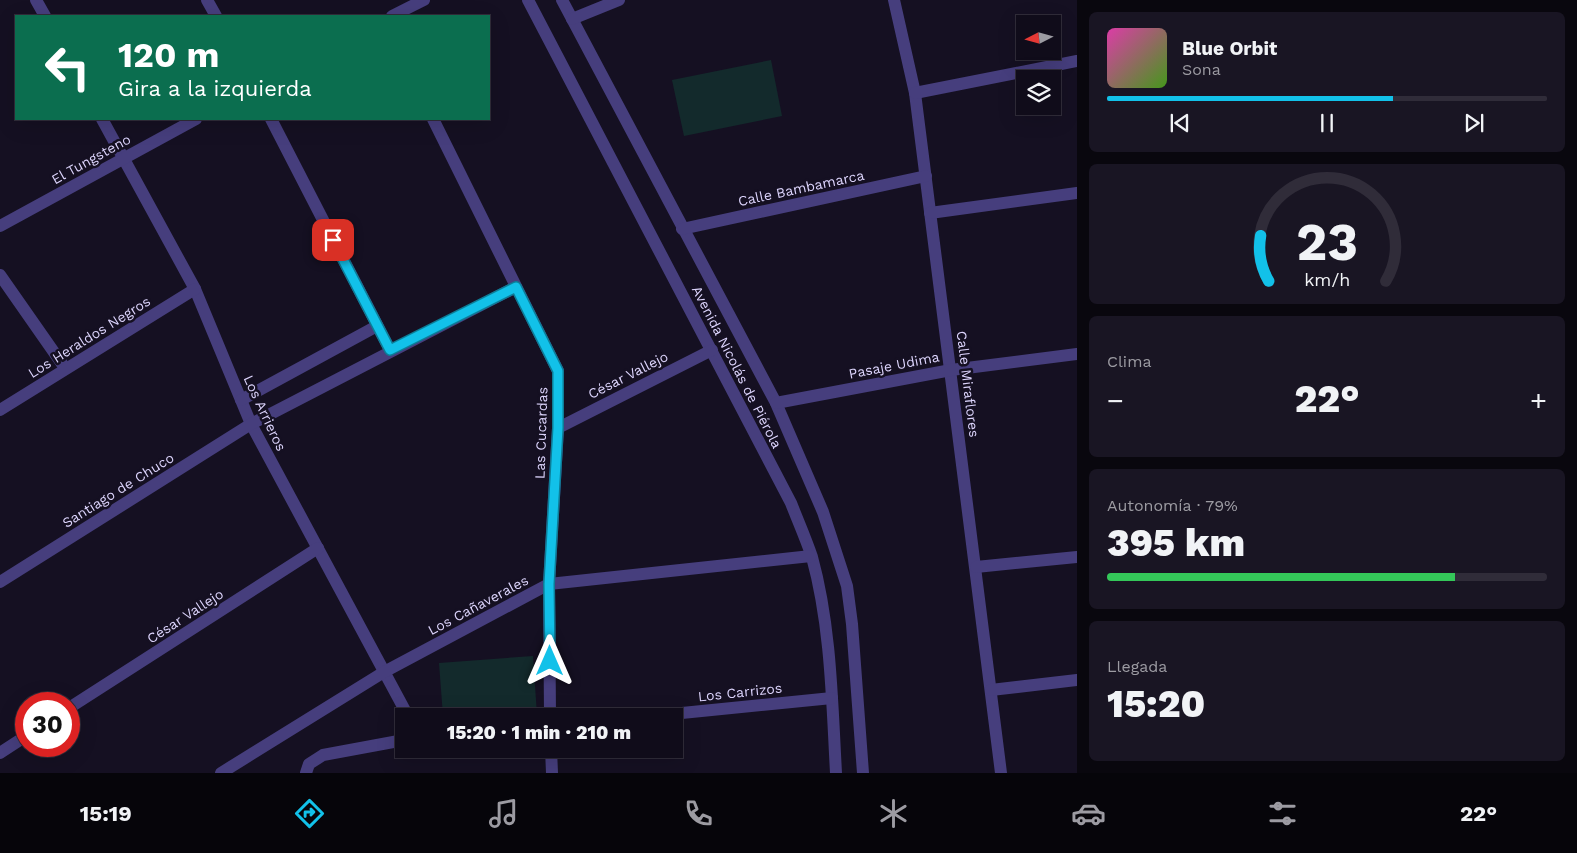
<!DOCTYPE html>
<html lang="es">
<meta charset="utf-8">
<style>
:root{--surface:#100c1a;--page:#191523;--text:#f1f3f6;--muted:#9c9ba2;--line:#302c39;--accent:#12c1e9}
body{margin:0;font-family:"Work Sans",sans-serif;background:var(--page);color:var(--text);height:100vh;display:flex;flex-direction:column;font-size:19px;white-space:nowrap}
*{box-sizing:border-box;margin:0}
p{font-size:16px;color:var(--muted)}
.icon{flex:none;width:28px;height:28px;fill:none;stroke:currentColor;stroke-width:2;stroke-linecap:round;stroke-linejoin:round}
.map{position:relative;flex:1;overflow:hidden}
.panel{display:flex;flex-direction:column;gap:12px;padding:12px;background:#09070e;width:500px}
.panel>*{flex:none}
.guide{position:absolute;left:15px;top:15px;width:475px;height:105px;border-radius:0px;box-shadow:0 5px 20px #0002,0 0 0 1px var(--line);background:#0b6e4f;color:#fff;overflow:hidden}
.needle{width:32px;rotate:264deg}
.tools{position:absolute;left:1016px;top:15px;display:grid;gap:10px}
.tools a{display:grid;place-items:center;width:45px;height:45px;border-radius:0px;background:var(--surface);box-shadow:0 5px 20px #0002,0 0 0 1px var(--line);font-size:25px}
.speed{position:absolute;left:15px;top:692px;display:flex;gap:10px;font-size:25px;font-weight:700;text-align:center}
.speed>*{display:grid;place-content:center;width:65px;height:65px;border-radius:50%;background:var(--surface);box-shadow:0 5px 20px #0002,0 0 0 1px var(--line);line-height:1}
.speed .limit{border:8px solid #d22;background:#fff;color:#111}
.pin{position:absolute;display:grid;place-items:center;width:42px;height:42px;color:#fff;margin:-21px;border-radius:10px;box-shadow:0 2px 8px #0006}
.me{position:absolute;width:55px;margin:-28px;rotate:0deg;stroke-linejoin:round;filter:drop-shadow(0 0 4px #0008)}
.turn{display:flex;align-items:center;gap:18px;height:105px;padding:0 20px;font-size:22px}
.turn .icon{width:65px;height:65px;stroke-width:2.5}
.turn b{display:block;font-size:35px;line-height:42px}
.big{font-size:38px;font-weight:800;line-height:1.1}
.panel .widget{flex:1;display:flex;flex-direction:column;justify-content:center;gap:8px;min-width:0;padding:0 18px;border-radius:8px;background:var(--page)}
.panel .dial{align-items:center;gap:0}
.dial svg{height:130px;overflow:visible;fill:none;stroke:var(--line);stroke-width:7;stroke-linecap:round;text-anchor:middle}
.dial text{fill:var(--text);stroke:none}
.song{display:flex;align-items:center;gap:15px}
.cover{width:60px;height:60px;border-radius:8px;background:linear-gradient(135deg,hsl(320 70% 55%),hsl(100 70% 35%))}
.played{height:5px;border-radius:2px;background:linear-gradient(90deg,var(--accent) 65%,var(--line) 65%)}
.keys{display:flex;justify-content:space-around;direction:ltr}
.heat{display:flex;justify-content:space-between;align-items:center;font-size:28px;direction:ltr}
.charge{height:8px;border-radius:4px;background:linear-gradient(90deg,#34c759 79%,var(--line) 0)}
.trip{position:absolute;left:395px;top:708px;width:288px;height:50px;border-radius:0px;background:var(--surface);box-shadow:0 5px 20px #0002,0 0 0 1px var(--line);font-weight:800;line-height:50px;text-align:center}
.tab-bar{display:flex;height:80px;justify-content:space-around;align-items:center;background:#06050a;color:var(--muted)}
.tab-bar .icon{width:35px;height:35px}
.tab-bar .active{color:var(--accent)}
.tab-bar b{font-size:22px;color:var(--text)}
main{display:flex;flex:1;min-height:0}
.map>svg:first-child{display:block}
.grass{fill:#132a2c}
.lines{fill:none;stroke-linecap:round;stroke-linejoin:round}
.minor{stroke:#463e7d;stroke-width:12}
.route-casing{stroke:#0c7d97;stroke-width:12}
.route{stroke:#12c1e9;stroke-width:9}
.labels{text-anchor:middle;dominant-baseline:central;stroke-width:5;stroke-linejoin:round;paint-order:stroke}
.street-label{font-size:14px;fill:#dcd4fc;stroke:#151022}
</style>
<main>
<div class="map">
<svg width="1077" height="773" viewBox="0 0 1077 773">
<rect width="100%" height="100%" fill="#151022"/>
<!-- grass -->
<g class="grass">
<polygon points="771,60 782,116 684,136 672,80"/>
<polygon points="533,656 537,715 443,716 439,663"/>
</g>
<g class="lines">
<!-- minor -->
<g class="minor">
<polyline points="36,0 45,16"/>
<polyline points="207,0 216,16"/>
<path d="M528,0L791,503C798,521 806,539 812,557C831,626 832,701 836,773"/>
<polyline points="562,0 776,403 823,512 847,586 852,624 863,773"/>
<polyline points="894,0 915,93 1001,773"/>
<polyline points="392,16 424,0"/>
<polyline points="572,19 619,0"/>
<polyline points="915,93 1077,61"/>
<polyline points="102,119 195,289 251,424 408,716"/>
<polyline points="271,119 390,350"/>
<polyline points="433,119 558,371 558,428 549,584 550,716"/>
<polyline points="930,213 1077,193"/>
<polyline points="0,226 196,119"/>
<polyline points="682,229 926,176"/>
<polyline points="0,275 65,368"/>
<polyline points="241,400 377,326"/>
<polyline points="776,403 951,370 1077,354"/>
<polyline points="0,410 195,289"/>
<polyline points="558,428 712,350"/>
<polyline points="976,567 1077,557"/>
<polyline points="0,582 251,424 516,287"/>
<polyline points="991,690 1077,680"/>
<polyline points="69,708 318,548"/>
<polyline points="652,716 832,698"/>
<polyline points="551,749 552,773"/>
<polyline points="0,753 26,736"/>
<polyline points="221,773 384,672 549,584 811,556"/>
<polyline points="306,773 309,764 323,755 404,740"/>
</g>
</g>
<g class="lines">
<defs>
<polyline id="route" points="333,240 390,350 516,287 558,371 558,428 549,584 550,661"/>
</defs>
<!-- route casing -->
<use href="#route" class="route-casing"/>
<!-- route -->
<use href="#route" class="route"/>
</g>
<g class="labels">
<!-- street labels -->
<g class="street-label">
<text transform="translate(91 159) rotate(-29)">El Tungsteno</text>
<text transform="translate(801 188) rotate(-12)">Calle Bambamarca</text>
<text transform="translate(89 337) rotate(-32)">Los Heraldos Negros</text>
<text transform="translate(894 365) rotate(-11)">Pasaje Udima</text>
<text transform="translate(737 367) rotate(63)">Avenida Nicolás de Piérola</text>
<text transform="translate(628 375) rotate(-27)">César Vallejo</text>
<text transform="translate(968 384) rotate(83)">Calle Miraflores</text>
<text transform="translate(265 413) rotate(65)">Los Arrieros</text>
<text transform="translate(541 433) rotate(-88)">Las Cucardas</text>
<text transform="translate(118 490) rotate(-32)">Santiago de Chuco</text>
<text transform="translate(478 605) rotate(-28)">Los Cañaverales</text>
<text transform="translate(185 616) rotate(-33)">César Vallejo</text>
<text transform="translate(740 692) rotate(-6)">Los Carrizos</text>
</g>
</g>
</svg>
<div class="tools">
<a><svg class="needle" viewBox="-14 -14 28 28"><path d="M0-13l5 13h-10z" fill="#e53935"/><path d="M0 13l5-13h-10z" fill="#9c9ba2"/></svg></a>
<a><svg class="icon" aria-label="layers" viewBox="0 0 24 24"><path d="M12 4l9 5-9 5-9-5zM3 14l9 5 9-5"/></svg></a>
</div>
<div class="speed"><div class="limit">30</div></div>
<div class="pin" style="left:333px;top:240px;background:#d93025"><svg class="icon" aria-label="arrive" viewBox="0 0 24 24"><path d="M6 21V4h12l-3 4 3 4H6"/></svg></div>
<svg class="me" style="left:550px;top:661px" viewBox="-20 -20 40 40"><path d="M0-17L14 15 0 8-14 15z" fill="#12c1e9" stroke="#fff" stroke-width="4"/></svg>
<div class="trip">15:20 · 1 min · 210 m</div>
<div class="guide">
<div class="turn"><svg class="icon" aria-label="left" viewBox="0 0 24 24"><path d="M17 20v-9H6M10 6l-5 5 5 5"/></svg><div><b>120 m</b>Gira a la izquierda</div></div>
</div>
</div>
<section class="panel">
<div class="widget">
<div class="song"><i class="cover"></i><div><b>Blue Orbit</b><p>Sona</p></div></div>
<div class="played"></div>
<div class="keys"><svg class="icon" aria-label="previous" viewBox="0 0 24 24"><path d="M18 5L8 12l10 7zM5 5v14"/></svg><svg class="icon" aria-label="pause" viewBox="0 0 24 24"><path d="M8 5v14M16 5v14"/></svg><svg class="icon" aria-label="next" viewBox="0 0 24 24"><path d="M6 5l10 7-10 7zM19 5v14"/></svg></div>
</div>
<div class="widget dial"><svg viewBox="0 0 100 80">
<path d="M14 69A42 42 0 1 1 86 69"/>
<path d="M14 69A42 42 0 0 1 9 41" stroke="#12c1e9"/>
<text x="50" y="56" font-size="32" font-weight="700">23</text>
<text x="50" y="72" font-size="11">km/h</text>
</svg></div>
<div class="widget"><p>Clima</p>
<div class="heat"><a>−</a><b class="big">22°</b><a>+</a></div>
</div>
<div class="widget"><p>Autonomía · 79%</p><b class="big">395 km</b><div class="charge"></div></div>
<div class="widget"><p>Llegada</p><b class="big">15:20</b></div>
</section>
</main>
<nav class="tab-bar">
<b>15:19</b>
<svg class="icon active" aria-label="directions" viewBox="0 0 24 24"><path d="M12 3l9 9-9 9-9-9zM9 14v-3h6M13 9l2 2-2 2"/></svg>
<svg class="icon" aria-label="music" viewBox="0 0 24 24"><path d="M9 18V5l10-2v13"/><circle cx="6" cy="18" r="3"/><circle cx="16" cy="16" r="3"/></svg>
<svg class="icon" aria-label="phone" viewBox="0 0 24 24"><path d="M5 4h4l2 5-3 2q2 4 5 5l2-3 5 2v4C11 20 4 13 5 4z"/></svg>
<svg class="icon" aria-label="climate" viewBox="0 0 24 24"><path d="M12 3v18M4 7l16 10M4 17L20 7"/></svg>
<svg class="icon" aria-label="car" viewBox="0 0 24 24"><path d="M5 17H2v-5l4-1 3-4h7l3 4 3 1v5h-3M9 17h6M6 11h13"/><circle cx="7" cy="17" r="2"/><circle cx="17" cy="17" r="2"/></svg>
<svg class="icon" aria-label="filters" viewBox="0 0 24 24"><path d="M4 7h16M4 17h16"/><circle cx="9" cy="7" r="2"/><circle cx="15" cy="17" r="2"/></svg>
<b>22°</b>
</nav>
